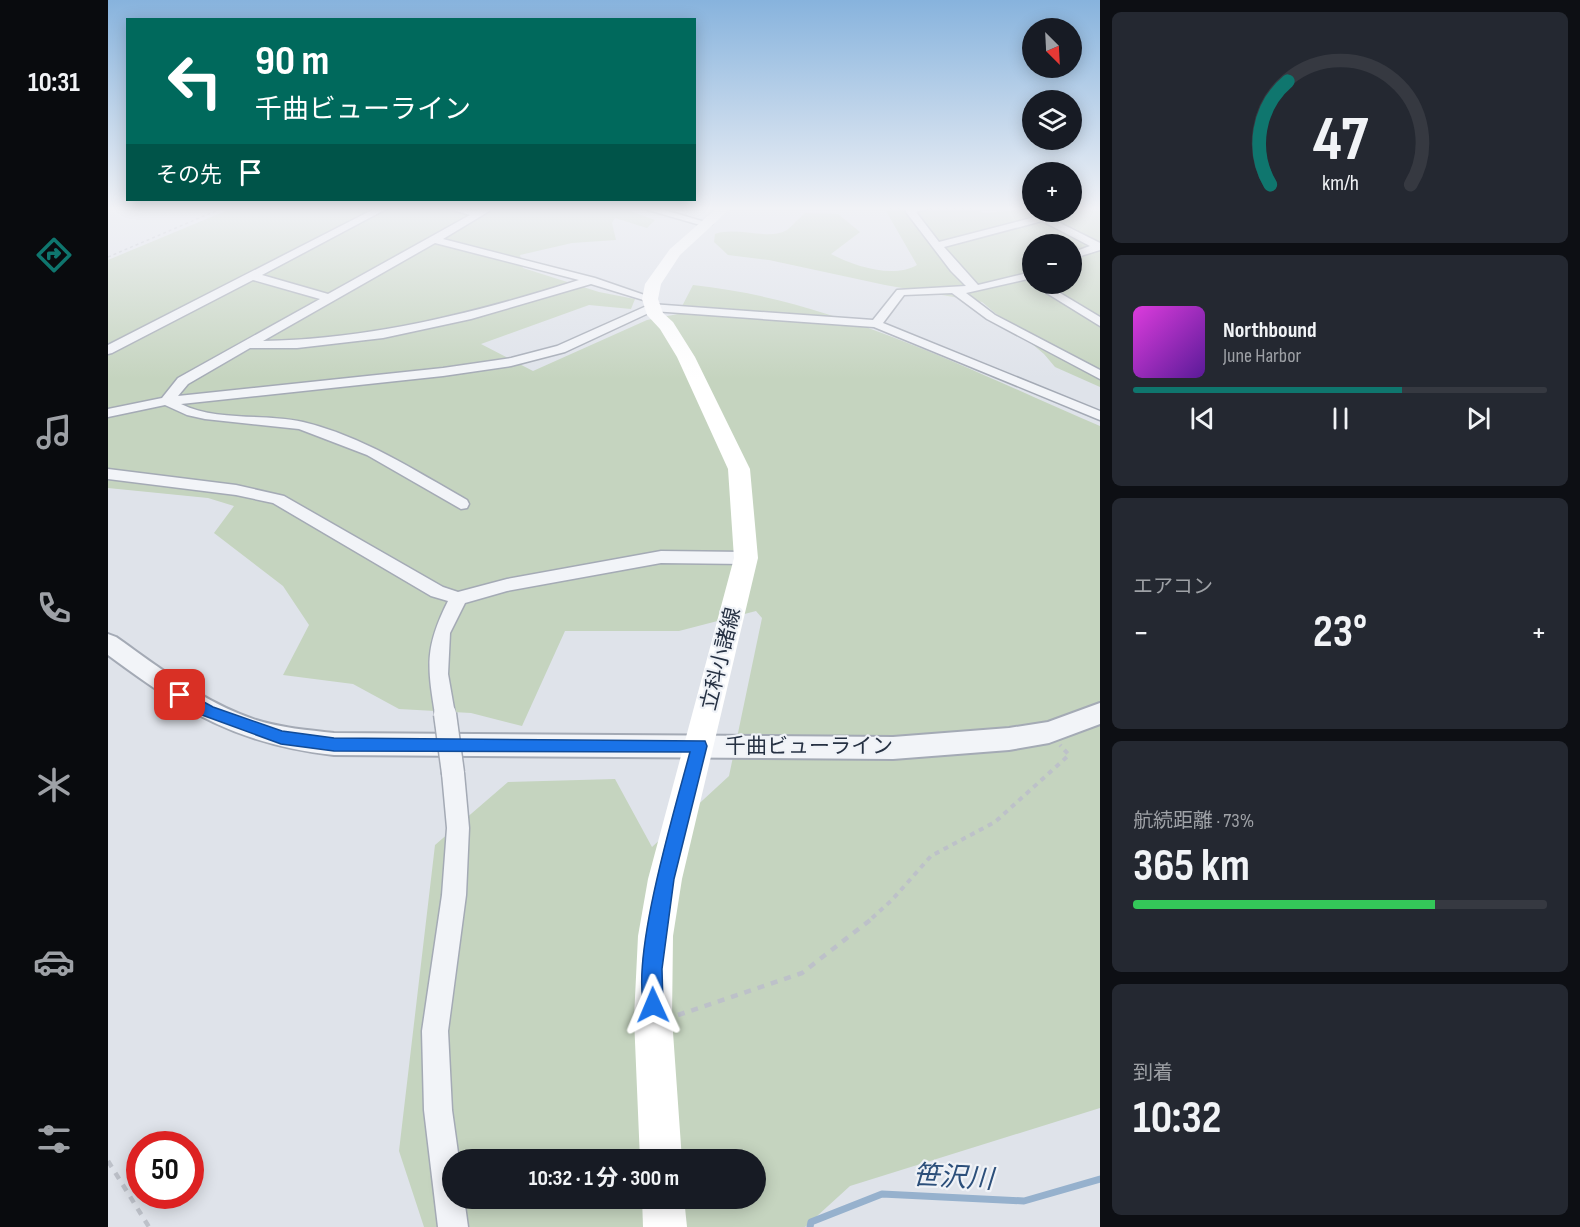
<!DOCTYPE html>
<html lang="ja">
<meta charset="utf-8">
<style>
:root{--surface:#171b24;--page:#242831;--text:#f1f3f6;--muted:#9ea1a6;--line:#363941;--accent:#0f766e}
body{margin:0;font-family:"Sofia Sans Condensed","Noto Sans JP",sans-serif;background:var(--page);color:var(--text);height:100vh;display:flex;flex-direction:column;font-size:22px;white-space:nowrap}
*{box-sizing:border-box;margin:0}
p{font-size:20px;color:var(--muted)}
.icon{flex:none;width:33px;height:33px;fill:none;stroke:currentColor;stroke-width:2;stroke-linecap:round;stroke-linejoin:round}
.map{position:relative;flex:1;overflow:hidden}
.details{display:flex;flex-direction:column;gap:12px;padding:12px;background:#0d0f14;width:480px}
.details>*{flex:none}
.guide{position:absolute;left:18px;top:18px;width:570px;height:183px;border-radius:0px;box-shadow:0 3px 15px #0003;background:#00695c;color:#fff;overflow:hidden}
.needle{width:39px;rotate:156deg}
.fabs{position:absolute;left:914px;top:18px;display:grid;gap:12px}
.fabs a{display:grid;place-items:center;width:60px;height:60px;border-radius:50%;background:var(--surface);box-shadow:0 3px 15px #0003;font-size:30px}
.speed{position:absolute;left:18px;top:1131px;display:flex;gap:12px;font-size:30px;font-weight:700;text-align:center}
.speed>*{display:grid;place-content:center;width:78px;height:78px;border-radius:50%;background:var(--surface);box-shadow:0 3px 15px #0003;line-height:1}
.speed .limit{border:9px solid #d22;background:#fff;color:#111}
.pin{position:absolute;display:grid;place-items:center;width:51px;height:51px;color:#fff;margin:-26px;border-radius:12px;box-shadow:0 3px 9px #0006}
.me{position:absolute;width:66px;margin:-33px;rotate:359deg;stroke-linejoin:round;filter:drop-shadow(0 0 4px #0008)}
.turn{display:flex;align-items:center;gap:21px;height:126px;padding:0 30px;font-size:27px}
.turn .icon{width:78px;height:78px;stroke-width:2.5}
.turn b{display:block;font-size:42px;line-height:51px}
.then{display:flex;align-items:center;height:57px;padding:0 30px;background:#0003;gap:12px;font-size:22px}
.big{font-size:45px;font-weight:700;line-height:1.1}
.details .widget{flex:1;display:flex;flex-direction:column;justify-content:center;gap:9px;min-width:0;padding:0 21px;border-radius:9px;background:var(--page)}
.details .dial{align-items:center;gap:0}
.dial svg{height:156px;overflow:visible;fill:none;stroke:var(--line);stroke-width:7;stroke-linecap:round;text-anchor:middle}
.dial text{fill:var(--text);stroke:none}
.song{display:flex;align-items:center;gap:18px}
.cover{width:72px;height:72px;border-radius:9px;background:linear-gradient(135deg,hsl(300 70% 55%),hsl(270 70% 35%))}
.played{height:6px;border-radius:3px;background:linear-gradient(90deg,var(--accent) 65%,var(--line) 65%)}
.keys{display:flex;justify-content:space-around;direction:ltr}
.heat{display:flex;justify-content:space-between;align-items:center;font-size:33px;direction:ltr}
.charge{height:9px;border-radius:4px;background:linear-gradient(90deg,#34c759 73%,var(--line) 0)}
.trip{position:absolute;left:334px;top:1149px;width:324px;height:60px;border-radius:30px;background:var(--surface);box-shadow:0 3px 15px #0003;font-weight:700;line-height:60px;text-align:center}
main{display:flex;flex:1;min-height:0}
.tabs{display:flex;flex-direction:column;width:108px;justify-content:space-around;align-items:center;background:#090b0e;color:var(--muted)}
.tabs .icon{width:42px;height:42px}
.tabs .selected{color:var(--accent)}
.tabs b{font-size:27px;color:var(--text)}
.map>svg:first-child{display:block}
.green{fill:#c5d4bf;fill-rule:evenodd}
.lines{fill:none;stroke-linecap:round;stroke-linejoin:round}
.stream{stroke:#96b1cd;stroke-width:7}
.minor-casing{stroke:#a4aab5;stroke-width:3}
.tertiary-casing{stroke:#a4aab5;stroke-width:4}
.path-far2{stroke:#bdc1c9;stroke-width:1.5;stroke-dasharray:3 3;stroke-linecap:butt}
.path-far1{stroke:#bdc1c9;stroke-width:4;stroke-dasharray:5 5;stroke-linecap:butt}
.path{stroke:#bdc1c9;stroke-width:4.5;stroke-dasharray:7 7;stroke-linecap:butt}
.minor{fill:#f2f4f8;fill-rule:evenodd}
.tertiary{fill:#f2f4f8;fill-rule:evenodd}
.secondary{fill:#fff;fill-rule:evenodd}
.minor-bridge-casing{stroke:#a4aab5;stroke-width:25;stroke-linecap:butt}
.minor-bridge{stroke:#f2f4f8;stroke-width:22}
.route{fill:#1a73e8;stroke:#114b97;stroke-width:1.5}
.labels{text-anchor:middle;dominant-baseline:central;stroke-width:4.5;stroke-linejoin:round;paint-order:stroke}
.street-label{font-size:21px;fill:#263143;stroke:#eff2f7}
.near-water-label{font-size:27px;font-style:italic;fill:#2c4f7a;stroke:#eff2f7}
</style>
<main>
<nav class="tabs">
<b>10:31</b>
<svg class="icon selected" aria-label="directions" viewBox="0 0 24 24"><path d="M12 3l9 9-9 9-9-9zM9 14v-3h6M13 9l2 2-2 2"/></svg>
<svg class="icon" aria-label="music" viewBox="0 0 24 24"><path d="M9 18V5l10-2v13"/><circle cx="6" cy="18" r="3"/><circle cx="16" cy="16" r="3"/></svg>
<svg class="icon" aria-label="phone" viewBox="0 0 24 24"><path d="M5 4h4l2 5-3 2q2 4 5 5l2-3 5 2v4C11 20 4 13 5 4z"/></svg>
<svg class="icon" aria-label="climate" viewBox="0 0 24 24"><path d="M12 3v18M4 7l16 10M4 17L20 7"/></svg>
<svg class="icon" aria-label="car" viewBox="0 0 24 24"><path d="M5 17H2v-5l4-1 3-4h7l3 4 3 1v5h-3M9 17h6M6 11h13"/><circle cx="7" cy="17" r="2"/><circle cx="17" cy="17" r="2"/></svg>
<svg class="icon" aria-label="filters" viewBox="0 0 24 24"><path d="M4 7h16M4 17h16"/><circle cx="9" cy="7" r="2"/><circle cx="15" cy="17" r="2"/></svg>
</nav>
<div class="map">
<svg width="992" height="1227" viewBox="0 0 992 1227">
<rect width="100%" height="100%" fill="#dfe3ea"/>
<!-- green -->
<g class="green">
<path d="M127,207H511L547,220L539,228L507,218L504,223L508,240L464,243L412,255L415,268L491,292L527,299L523,309L481,305L373,344L425,371L539,320L570,314L585,285C728,300 861,370 992,426V1108L742,1186L697,1227H316L291,1151L327,845L400,782L507,779L544,847L621,776L654,618L648,611L571,631H457L414,726L363,713L291,709L245,684L175,675L201,625L175,586L106,533L126,506L100,498L0,488V260ZM345,1160H648V1198H345Z"/>
<path d="M781,207H866L875,213L924,209V212H963V207H992V243L985,245L992,250V387L947,367L936,354L874,302L777,285L661,260L620,255L606,242L607,234C629,226 661,241 679,230C685,225 691,218 697,213L730,214L752,232L723,254C746,266 785,279 809,265L778,211ZM924,244H963V284H924Z"/>
</g>
<g class="lines">
<!-- stream -->
<polyline class="stream" points="702,1227 703,1222 774,1194 916,1201 992,1179"/>
<defs>
<g id="minor">
<path d="M270,207H282L154,275L220,294L362,215L335,207L369,211L376,207H388L335,239L487,278L548,299L542,302L483,284L363,319L275,338L189,348H142L80,384L70,396L335,368L403,358L449,346L543,304L765,320L789,290L858,286L843,271L798,212V208L827,207L808,212L831,242L927,217L910,207H922L924,212H930L992,243V250L963,259V253L982,246L934,221L836,247L870,285L924,272V278L858,293L887,315L992,370V379L879,319L844,293L796,295L775,323L992,411V420L766,327L545,311L457,352L403,366L335,376L73,404C109,422 156,413 195,422C254,436 306,470 359,500L361,504L359,508L353,509L259,455L191,429L97,419L79,415L57,405L0,417V409L54,398L70,378L212,299L145,280L4,353L0,354V345ZM327,243L471,280C367,313 264,339 155,341Z"/>
<polygon points="530,207 546,207 604,224 599,227"/>
<polygon points="924,284 937,284 992,317 992,326"/>
<path d="M0,469L128,485L176,496L335,587L350,592L399,579L553,551L638,552L646,558L638,564L553,563L399,591L357,603L342,633L340,674L347,714L344,720L337,722L330,720L327,714C319,665 317,647 340,601L323,596L165,503L128,495L0,479Z"/>
<polygon points="345,764 353,766 356,773 361,828 358,895 340,1031 344,1110 351,1160 345,1160 345,1198 356,1198 360,1227 330,1227 316,1110 314,1031 334,895 339,828 334,773 337,766"/>
</g>
<path id="tertiary" d="M0,634L8,637C52,668 96,703 148,720C173,728 200,730 226,733L785,737L901,728L940,722L992,703V724L941,743L901,750L785,759L226,755C129,744 77,712 0,655Z"/>
</defs>
<!-- minor casing -->
<use href="#minor" class="minor-casing"/>
<!-- tertiary casing -->
<use href="#tertiary" class="tertiary-casing"/>
<!-- path-far2 -->
<g class="path-far2">
<polyline points="0,211 9,207"/>
<polyline points="0,257 117,207"/>
</g>
<!-- path-far1 -->
<polyline class="path-far1" points="764,918 784,900 823,856 887,822 961,755 952,745"/>
<!-- path -->
<g class="path">
<polyline points="570,1015 694,973 766,917"/>
<polyline points="0,1161 41,1227"/>
</g>
<!-- minor -->
<use href="#minor" class="minor"/>
<!-- tertiary -->
<use href="#tertiary" class="tertiary"/>
<!-- secondary -->
<g class="secondary">
<polygon points="610,207 624,207 572,255 553,284 550,299 555,313 565,322 587,357 642,469 650,558 574,879 565,936 564,1018 574,1160 532,1160 526,1018 530,936 540,879 626,558 620,469 569,357 552,329 539,315 534,299 537,284 562,249"/>
<polygon points="534,1198 576,1198 579,1227 535,1227"/>
</g>
<defs>
<polyline id="minor-bridge" points="337,714 345,773"/>
</defs>
<!-- minor-bridge casing -->
<use href="#minor-bridge" class="minor-bridge-casing"/>
<!-- minor-bridge -->
<use href="#minor-bridge" class="minor-bridge"/>
</g>
<!-- sky -->
<linearGradient id="sky" x2="0" y2="1"><stop stop-color="#87b3dd"/><stop offset="0.55" stop-color="#f1f2f6"/><stop offset="1" stop-color="#f1f2f6" stop-opacity="0"/></linearGradient>
<rect width="992" height="379" fill="url(#sky)"/>
<!-- route -->
<path class="route" d="M72,689L105,707L174,731L226,738L597,741L599,746L566,879L554,969L555,1005L552,1012L545,1015L538,1012C519,966 568,805 582,752L226,751L173,744L94,715L66,699L64,695Z"/>
<g class="labels">
<!-- street labels -->
<g class="street-label">
<text transform="translate(613 659) rotate(-76)">立科小諸線</text>
<text x="701" y="746">千曲ビューライン</text>
</g>
<!-- near-water labels -->
<g class="near-water-label">
<text transform="translate(845 1178) rotate(3)">笹沢川</text>
</g>
</g>
</svg>
<div class="fabs">
<a><svg class="needle" viewBox="-14 -14 28 28"><path d="M0-13l5 13h-10z" fill="#e53935"/><path d="M0 13l5-13h-10z" fill="#9ea1a6"/></svg></a>
<a><svg class="icon" aria-label="layers" viewBox="0 0 24 24"><path d="M12 4l9 5-9 5-9-5zM3 14l9 5 9-5"/></svg></a>
<a>+</a>
<a>−</a>
</div>
<div class="speed"><div class="limit">50</div></div>
<div class="pin" style="left:72px;top:695px;background:#d93025"><svg class="icon" aria-label="arrive" viewBox="0 0 24 24"><path d="M6 21V4h12l-3 4 3 4H6"/></svg></div>
<svg class="me" style="left:545px;top:1005px" viewBox="-20 -20 40 40"><path d="M0-17L14 15 0 8-14 15z" fill="#1a73e8" stroke="#fff" stroke-width="4"/></svg>
<div class="trip">10:32 · 1 分 · 300 m</div>
<div class="guide">
<div class="turn"><svg class="icon" aria-label="left" viewBox="0 0 24 24"><path d="M17 20v-9H6M10 6l-5 5 5 5"/></svg><div><b>90 m</b>千曲ビューライン</div></div>
<div class="then">その先<svg class="icon" aria-label="arrive" viewBox="0 0 24 24"><path d="M6 21V4h12l-3 4 3 4H6"/></svg></div>
</div>
</div>
<section class="details">
<div class="widget dial"><svg viewBox="0 0 100 80">
<path d="M14 69A42 42 0 1 1 86 69"/>
<path d="M14 69A42 42 0 0 1 23 16" stroke="#0f766e"/>
<text x="50" y="56" font-size="32" font-weight="700">47</text>
<text x="50" y="72" font-size="11">km/h</text>
</svg></div>
<div class="widget">
<div class="song"><i class="cover"></i><div><b>Northbound</b><p>June Harbor</p></div></div>
<div class="played"></div>
<div class="keys"><svg class="icon" aria-label="previous" viewBox="0 0 24 24"><path d="M18 5L8 12l10 7zM5 5v14"/></svg><svg class="icon" aria-label="pause" viewBox="0 0 24 24"><path d="M8 5v14M16 5v14"/></svg><svg class="icon" aria-label="next" viewBox="0 0 24 24"><path d="M6 5l10 7-10 7zM19 5v14"/></svg></div>
</div>
<div class="widget"><p>エアコン</p>
<div class="heat"><a>−</a><b class="big">23°</b><a>+</a></div>
</div>
<div class="widget"><p>航続距離 · 73%</p><b class="big">365 km</b><div class="charge"></div></div>
<div class="widget"><p>到着</p><b class="big">10:32</b></div>
</section>
</main>
